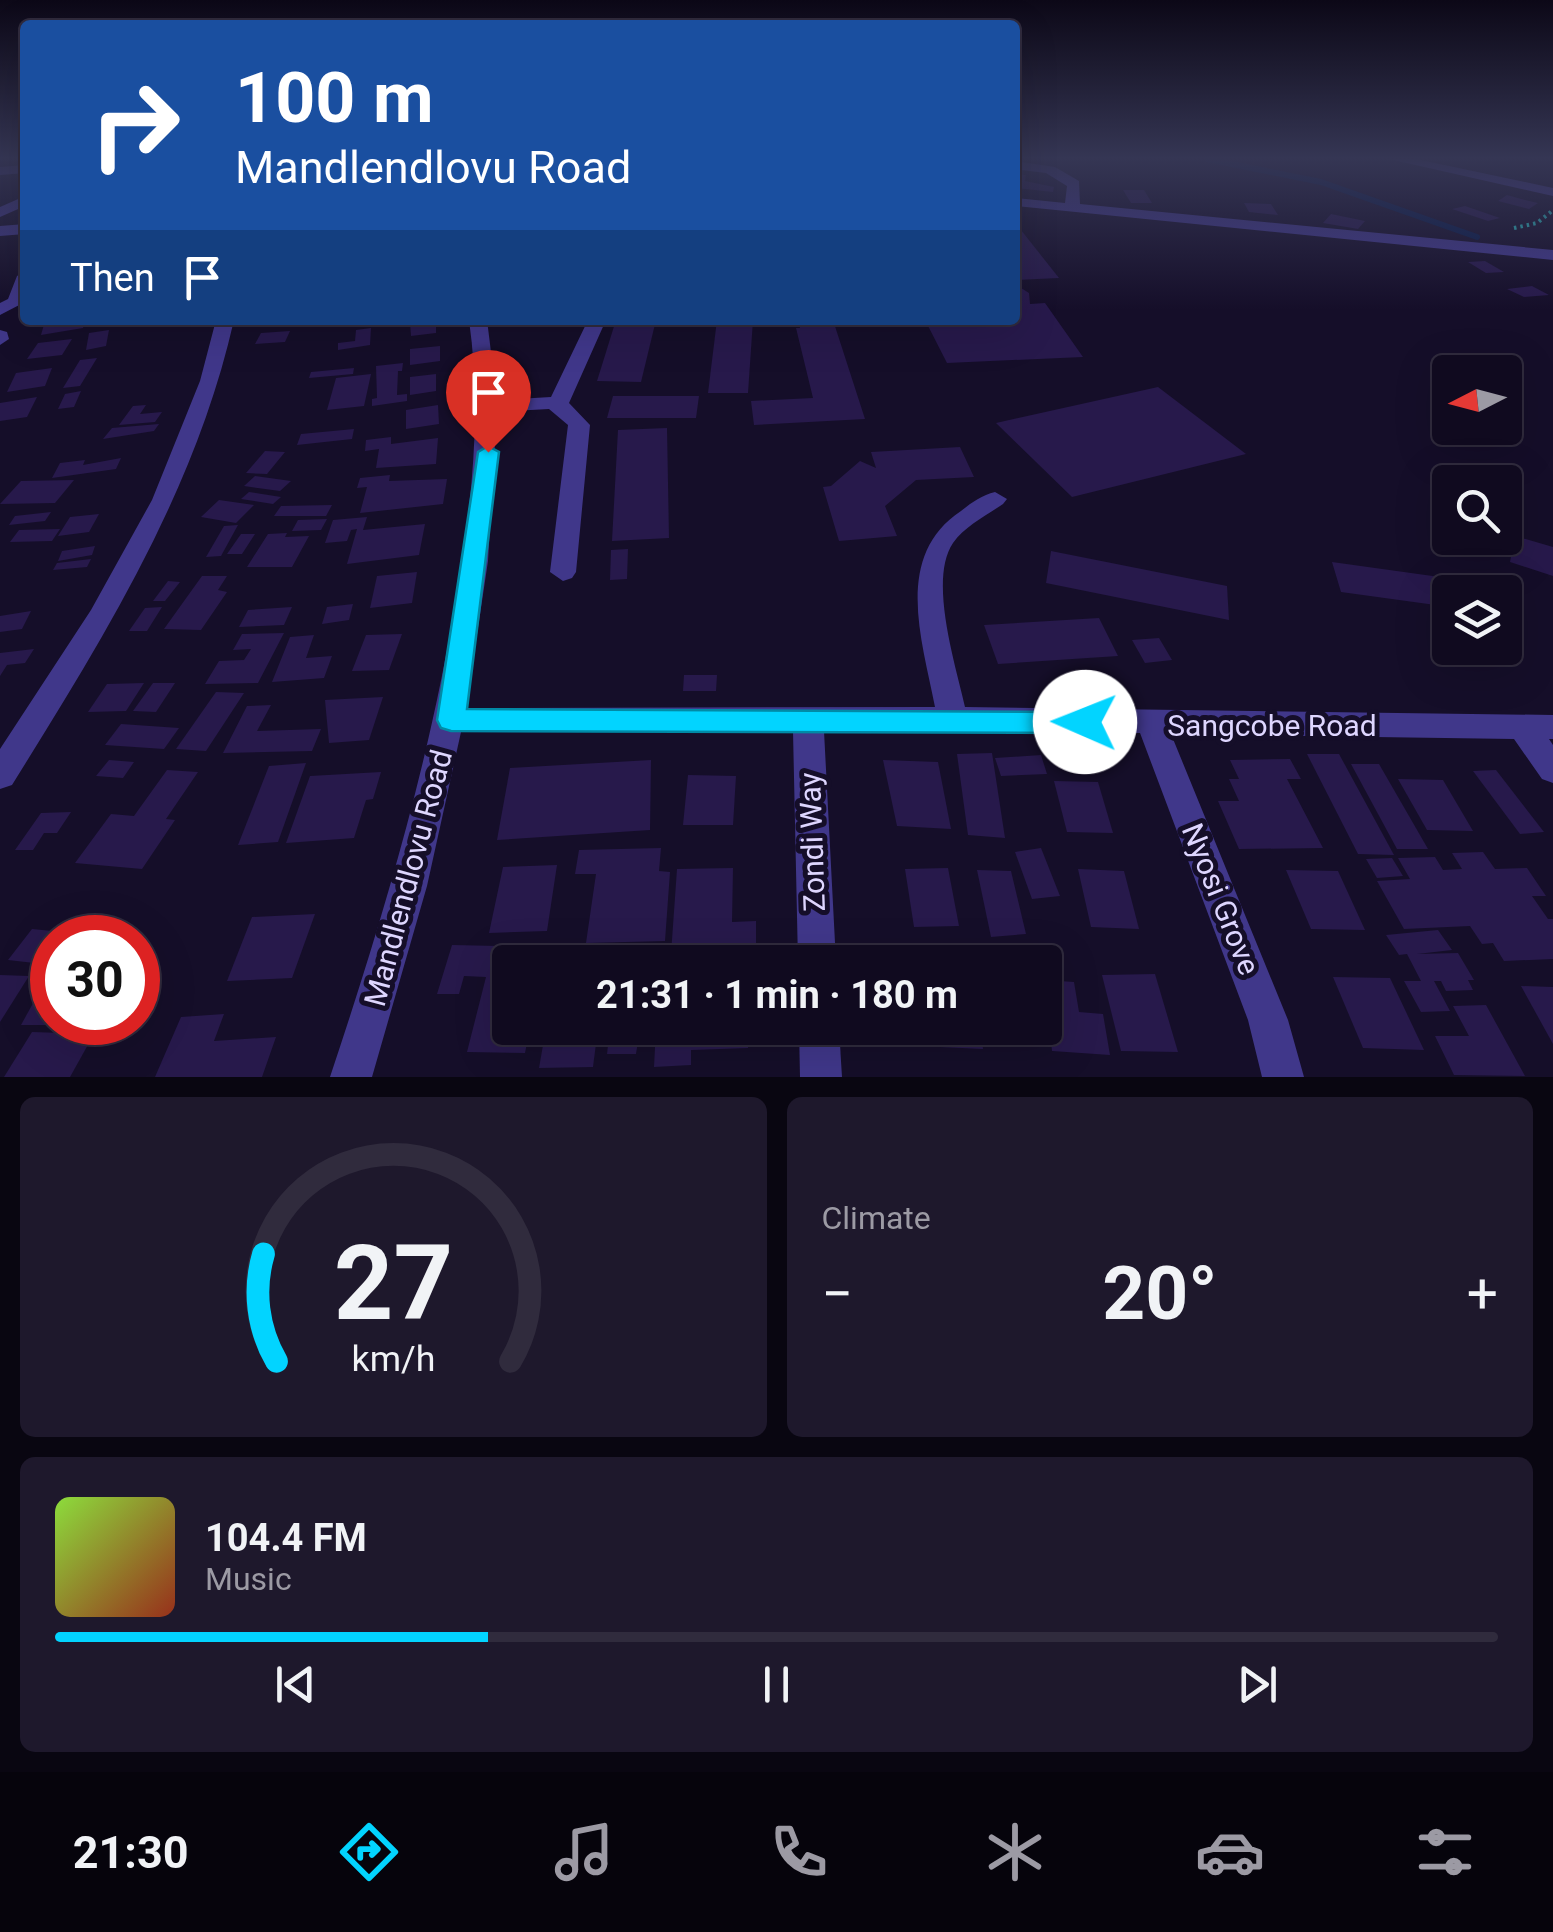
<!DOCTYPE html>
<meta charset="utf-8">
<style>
:root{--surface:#100a1f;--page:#1e182c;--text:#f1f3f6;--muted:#9c9aa4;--line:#302b3d;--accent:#02d4ff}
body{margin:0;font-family:Roboto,sans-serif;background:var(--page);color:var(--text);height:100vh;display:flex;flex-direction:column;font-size:38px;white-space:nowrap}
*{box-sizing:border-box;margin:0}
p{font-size:32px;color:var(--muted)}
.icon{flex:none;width:55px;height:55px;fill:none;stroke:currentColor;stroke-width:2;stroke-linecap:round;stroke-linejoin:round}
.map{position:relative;height:1077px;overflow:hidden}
.drawer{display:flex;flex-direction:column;gap:20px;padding:20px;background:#090611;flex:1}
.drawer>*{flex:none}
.banner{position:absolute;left:20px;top:20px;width:1000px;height:305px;border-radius:10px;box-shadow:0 10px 40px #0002,0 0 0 2px var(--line);background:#1a4fa0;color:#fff;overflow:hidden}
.needle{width:65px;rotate:264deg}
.buttons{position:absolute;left:1432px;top:355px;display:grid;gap:20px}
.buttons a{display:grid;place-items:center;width:90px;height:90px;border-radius:10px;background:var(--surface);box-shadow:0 10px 40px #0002,0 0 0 2px var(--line);font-size:50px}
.speed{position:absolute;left:30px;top:915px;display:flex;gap:20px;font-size:50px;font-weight:700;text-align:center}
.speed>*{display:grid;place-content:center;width:130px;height:130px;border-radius:50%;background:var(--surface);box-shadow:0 10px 40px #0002,0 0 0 2px var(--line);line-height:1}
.speed .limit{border:15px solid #d22;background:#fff;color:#111}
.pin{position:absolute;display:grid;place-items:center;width:85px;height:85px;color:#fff;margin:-102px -42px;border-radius:50% 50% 50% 0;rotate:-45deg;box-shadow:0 0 10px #0007}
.pin .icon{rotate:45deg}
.me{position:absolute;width:110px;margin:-55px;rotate:271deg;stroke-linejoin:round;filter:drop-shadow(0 0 8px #0008)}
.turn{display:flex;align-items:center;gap:35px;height:210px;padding:0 50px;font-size:45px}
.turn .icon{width:130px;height:130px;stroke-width:2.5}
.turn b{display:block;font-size:70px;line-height:85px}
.then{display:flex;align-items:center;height:95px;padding:0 50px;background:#0003;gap:20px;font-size:38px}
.big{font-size:75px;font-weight:700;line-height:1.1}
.drawer .card{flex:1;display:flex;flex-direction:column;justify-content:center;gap:15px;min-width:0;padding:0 35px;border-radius:15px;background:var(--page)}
.drawer .dial{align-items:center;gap:0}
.dial svg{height:260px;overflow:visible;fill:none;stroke:var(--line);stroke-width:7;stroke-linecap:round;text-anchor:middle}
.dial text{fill:var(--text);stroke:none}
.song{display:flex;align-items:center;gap:30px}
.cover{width:120px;height:120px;border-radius:15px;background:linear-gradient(135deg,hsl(90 70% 55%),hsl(10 70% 35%))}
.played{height:10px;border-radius:5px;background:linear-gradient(90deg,var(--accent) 30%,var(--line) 30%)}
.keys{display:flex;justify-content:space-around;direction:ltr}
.heat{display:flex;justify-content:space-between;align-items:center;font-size:55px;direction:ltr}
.drawer .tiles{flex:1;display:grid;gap:20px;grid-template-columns:1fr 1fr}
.card:last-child{grid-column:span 2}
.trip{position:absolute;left:492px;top:945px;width:570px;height:100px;border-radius:10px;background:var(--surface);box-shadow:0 10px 40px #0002,0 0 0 2px var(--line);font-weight:700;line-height:100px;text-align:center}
.menu{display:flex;height:160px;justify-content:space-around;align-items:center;background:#06040c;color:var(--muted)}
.menu .icon{width:70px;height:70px}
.menu .selected{color:var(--accent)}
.menu b{font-size:45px;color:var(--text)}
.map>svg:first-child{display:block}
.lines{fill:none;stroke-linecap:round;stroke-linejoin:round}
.stream{stroke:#071a49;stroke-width:6}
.building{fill:#27194b}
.path{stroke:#29bfc0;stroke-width:4;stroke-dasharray:2.5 4;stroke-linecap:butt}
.minor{fill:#40378a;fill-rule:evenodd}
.route{fill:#02d4ff;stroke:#018aa6;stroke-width:2.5}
.labels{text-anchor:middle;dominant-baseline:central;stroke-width:10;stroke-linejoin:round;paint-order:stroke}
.near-street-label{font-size:30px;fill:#ded6ff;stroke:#150e29}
</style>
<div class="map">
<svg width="1553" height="1077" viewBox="0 0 1553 1077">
<rect width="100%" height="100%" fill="#150e29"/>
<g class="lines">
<!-- stream -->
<polyline class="stream" points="1207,159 1321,182 1477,237"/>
</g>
<!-- building -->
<g class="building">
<polygon points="1015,174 1026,175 1025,181 1054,187 1053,192 1015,188"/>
<polygon points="1123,190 1144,190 1152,203 1131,203"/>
<polygon points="1507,195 1525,200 1538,203 1529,209 1498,201"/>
<polygon points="1244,203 1271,204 1278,215 1249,212"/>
<polygon points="1465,206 1500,218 1488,221 1452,209"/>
<polygon points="1331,214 1365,221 1358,229 1323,223"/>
<polygon points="1015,230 1021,230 1059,278 1015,280"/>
<polygon points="1485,261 1504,272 1486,273 1468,262"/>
<polygon points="1015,284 1029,293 1030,304 1045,303 1083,357 947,363 925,320 1015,320"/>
<polygon points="1532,286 1549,295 1524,297 1507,289"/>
<polygon points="85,320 83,328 41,335 45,321"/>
<polygon points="436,320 436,333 411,336 410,322"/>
<polygon points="616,320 656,320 641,382 597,381"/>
<polygon points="717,320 753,320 748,393 708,393"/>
<polygon points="798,320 833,320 865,419 754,425 751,401 813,398 796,328 800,328"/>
<polygon points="371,328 370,345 338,350 338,343 355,341 356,330"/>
<polygon points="109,330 106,346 86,350 89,333"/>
<polygon points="290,331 285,342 255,344 261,333"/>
<polygon points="72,339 62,355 27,359 38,343"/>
<polygon points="440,346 440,361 410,365 410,349"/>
<polygon points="97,358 80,386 63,388 80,360"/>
<polygon points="403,363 402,371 398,371 397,395 407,394 407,401 372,406 372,399 377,398 376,366"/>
<polygon points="52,368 45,386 7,392 16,373"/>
<polygon points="354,368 353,374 309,378 311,372"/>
<polygon points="371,374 364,406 327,410 336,378"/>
<polygon points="436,374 436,391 410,395 410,377"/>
<polygon points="1158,387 1246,454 1072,497 996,423"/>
<polygon points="81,391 74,407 58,409 65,394"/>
<polygon points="613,396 699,396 696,418 607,418"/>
<polygon points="37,397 27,417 0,421 0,403"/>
<polygon points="146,405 140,414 162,412 155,422 119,425 133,406"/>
<polygon points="438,405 439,424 406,429 406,410"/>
<polygon points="159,424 154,431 103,439 112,428"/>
<polygon points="667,428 669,538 612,541 618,430"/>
<polygon points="354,429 352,439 297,445 301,434"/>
<polygon points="391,437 391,444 438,438 436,464 376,468 379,449 365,451 366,440"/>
<polygon points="960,447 974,477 916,480 885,506 897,536 839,541 823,487 831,486 860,461 876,468 871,452"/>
<polygon points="265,451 285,452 267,474 246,473"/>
<polygon points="121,458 116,469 52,478 60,463 85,460 83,465"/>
<polygon points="390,475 389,481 447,479 443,504 360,513 367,487 357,488 360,478"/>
<polygon points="255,476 291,481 280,491 244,486"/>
<polygon points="74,480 55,503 0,504 21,481"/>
<polygon points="249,492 281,497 273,504 241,499"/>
<polygon points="219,500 254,505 236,523 201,517"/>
<polygon points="332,505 326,516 274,516 281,506"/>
<polygon points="51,512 45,521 9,525 15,516"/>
<polygon points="99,514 89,532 58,536 70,517"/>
<polygon points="367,517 363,530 425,524 419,555 347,564 357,529 351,530 347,541 325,543 333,520"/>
<polygon points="327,519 321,530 292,531 298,520"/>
<polygon points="238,525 221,556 206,557 224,526"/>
<polygon points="60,529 52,541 10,542 19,530"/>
<polygon points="287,533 285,537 309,536 292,567 247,567 268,534"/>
<polygon points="241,534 255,534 242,554 227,554"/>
<polygon points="1515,536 1553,547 1553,576 1510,562"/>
<polygon points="95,546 92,555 58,561 62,551"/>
<polygon points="628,549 627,579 610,580 611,550"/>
<polygon points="1051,551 1227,586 1229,620 1046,583"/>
<polygon points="91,559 87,567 53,570 57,563"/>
<polygon points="1332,562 1454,579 1460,592 1450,592 1450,607 1341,592"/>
<polygon points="417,572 412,603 370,608 377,576"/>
<polygon points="202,576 227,576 218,590 227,592 201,630 164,629"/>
<polygon points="168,581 180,582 165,601 153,601"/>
<polygon points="353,604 349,620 322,624 327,607"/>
<polygon points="162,607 147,631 129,631 145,608"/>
<polygon points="292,607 284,625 239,627 248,610"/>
<polygon points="31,611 22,629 0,632 0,616"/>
<polygon points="1099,618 1118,656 998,664 984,625"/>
<polygon points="284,633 258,683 205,684 219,661 244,660 251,649 233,650 242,634"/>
<polygon points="402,634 389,670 352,671 366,635"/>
<polygon points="314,635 306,658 332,656 324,678 272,682 290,637"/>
<polygon points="1159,638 1172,660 1145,663 1132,640"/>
<polygon points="34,649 25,663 7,665 0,676 0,653"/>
<polygon points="684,675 717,675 716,691 683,691"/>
<polygon points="144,683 126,711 88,712 107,684"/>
<polygon points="153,683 175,683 156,712 133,711"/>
<polygon points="216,692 244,693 206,751 176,749"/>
<polygon points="383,697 369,740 329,743 325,700"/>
<polygon points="271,705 257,731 321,729 312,751 223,753 247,706"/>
<polygon points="121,724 179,728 164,749 105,745"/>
<polygon points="992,753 1005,838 968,835 957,754"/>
<polygon points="1307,754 1339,754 1394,855 1358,854"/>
<polygon points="1041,755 1047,774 1001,776 995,758"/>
<polygon points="1290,759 1301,779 1287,779 1323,848 1239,849 1218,801 1239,801 1229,779 1239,779 1230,760"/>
<polygon points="109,760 134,762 123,778 96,776"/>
<polygon points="651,760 650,830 497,840 510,768"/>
<polygon points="883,760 938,762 951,829 897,826"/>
<polygon points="306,763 278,842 238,845 269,766"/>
<polygon points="1351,764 1379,764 1428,849 1397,849"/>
<polygon points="167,770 198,772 166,819 175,820 142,869 75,863 111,814 134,816"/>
<polygon points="1496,770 1544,832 1520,834 1473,771"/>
<polygon points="381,772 373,799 366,800 354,838 286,843 310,776"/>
<polygon points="688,775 736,776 733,825 683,825"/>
<polygon points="1398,779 1443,780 1473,831 1427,830"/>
<polygon points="1054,781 1098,782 1113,833 1067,832"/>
<polygon points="71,812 57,833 44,833 33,850 15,850 41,813"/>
<polygon points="661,848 659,871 670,872 665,941 586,943 596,874 575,874 579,850"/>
<polygon points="1041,848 1060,896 1032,899 1015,852"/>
<polygon points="1483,852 1495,869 1527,868 1546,896 1532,896 1548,919 1553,919 1553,959 1504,961 1493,943 1482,944 1470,926 1404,929 1377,881 1410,879 1398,858 1435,857 1443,870 1462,869 1452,853"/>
<polygon points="1392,858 1403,876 1377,878 1366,859"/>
<polygon points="557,865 547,931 489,933 503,867"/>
<polygon points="733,868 732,922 756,921 756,953 671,954 677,869"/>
<polygon points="948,868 959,926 914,927 905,869"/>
<polygon points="1078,869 1124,871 1139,929 1091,927"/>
<polygon points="977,870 1011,871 1026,934 991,937"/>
<polygon points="1286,870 1338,871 1365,930 1311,929"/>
<polygon points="315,914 292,978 227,981 252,917"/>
<polygon points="32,929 83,934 81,938 52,938 52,965 8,960"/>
<polygon points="1438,930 1452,950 1417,954 1458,953 1474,980 1468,980 1473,990 1446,991 1441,981 1434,981 1450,1011 1421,1012 1404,981 1421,981 1407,954 1399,955 1386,935"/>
<polygon points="452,945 547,947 544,962 510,962 510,1028 530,1028 525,1053 467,1052 486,977 464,976 459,994 437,994"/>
<polygon points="559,949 609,949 607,962 557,962"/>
<polygon points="1155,974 1178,1052 1121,1051 1102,975"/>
<polygon points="0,975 29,976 0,1022"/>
<polygon points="1333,977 1390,978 1424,1050 1363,1048"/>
<polygon points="47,978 52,978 51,1025 21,1025"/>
<polygon points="1045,980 1074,982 1079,1012 1103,1014 1110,1055 1052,1051"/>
<polygon points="1521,986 1553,987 1553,1044"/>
<polygon points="1486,1005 1525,1076 1454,1075 1435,1036 1469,1036 1453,1006"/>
<polygon points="224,1014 214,1041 276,1037 262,1077 155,1077 181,1017"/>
<polygon points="546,1028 598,1028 593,1067 539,1068"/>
<polygon points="610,1028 640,1028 636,1054 607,1054"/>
<polygon points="656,1028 748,1028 748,1048 691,1050 691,1065 654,1067"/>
<polygon points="918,1028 980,1028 983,1049 919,1046"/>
<polygon points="32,1032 94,1034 70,1077 4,1077"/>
</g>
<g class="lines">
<!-- path -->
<polyline class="path" points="1514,228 1537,223 1552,211"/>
<!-- minor -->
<g class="minor">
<polygon points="1389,159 1416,159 1553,188 1553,196"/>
<polygon points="1015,161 1055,167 1079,181 1080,204 1553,250 1553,260 1015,206 1015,198 1065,203 1067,186 1046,173 1015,169"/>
<polygon points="25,165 25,173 0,175 0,167"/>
<polygon points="25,196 25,206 0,217 0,207"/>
<polygon points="25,224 25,234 0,236 0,226"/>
<polygon points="25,271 25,302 0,315 0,303 8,299 17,276"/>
<path d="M216,320H234C195,492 104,637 12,785L0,789V749L91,610L152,500L200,381Z"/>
<path d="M469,320H487L497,400L551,397L588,320H606L569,403L590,425L576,572L572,578L563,581L550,572L568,425L549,409L497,412L488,561L466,708L935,707C922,640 893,556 961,511C971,503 982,495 995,492L1007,499L1003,504C987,515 965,526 953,543C928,580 956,666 965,707L1553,715V739H1549L1553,745V783L1542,779L1514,739L1171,734L1288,1020L1304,1077H1262L1248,1020L1140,733L824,731L836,962H798L793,731L461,732L427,886L372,1077H330C383,918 431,758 457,592C472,501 482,412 469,320Z"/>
<polygon points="0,330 7,332 9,339 0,345"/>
<polygon points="799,1028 839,1028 842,1077 800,1077"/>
</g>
</g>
<!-- sky -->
<linearGradient id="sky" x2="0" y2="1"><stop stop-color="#0c0817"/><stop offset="0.51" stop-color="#353654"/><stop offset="1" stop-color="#353654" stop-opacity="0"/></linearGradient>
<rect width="1553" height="310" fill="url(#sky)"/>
<!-- route -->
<polygon class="route" points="488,446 499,452 467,709 1085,712 1095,715 1099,722 1095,730 1085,733 451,731 441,728 437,720 478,452"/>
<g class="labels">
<!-- near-street labels -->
<g class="near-street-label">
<text x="1272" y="725">Sangcobe Road</text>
<text transform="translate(812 842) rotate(-92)">Zondi Way</text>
<text transform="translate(408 878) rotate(-75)">Mandlendlovu Road</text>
<text transform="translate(1221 899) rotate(68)">Nyosi Grove</text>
</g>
</g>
</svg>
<div class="buttons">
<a><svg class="needle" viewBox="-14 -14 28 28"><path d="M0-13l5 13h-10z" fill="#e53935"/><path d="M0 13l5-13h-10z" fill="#9c9aa4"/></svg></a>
<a><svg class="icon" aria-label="search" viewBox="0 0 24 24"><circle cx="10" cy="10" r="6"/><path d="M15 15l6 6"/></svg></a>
<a><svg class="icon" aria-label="layers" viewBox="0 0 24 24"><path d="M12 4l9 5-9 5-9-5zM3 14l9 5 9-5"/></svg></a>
</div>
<div class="speed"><div class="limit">30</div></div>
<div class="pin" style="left:488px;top:452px;background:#d93025"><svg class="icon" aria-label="arrive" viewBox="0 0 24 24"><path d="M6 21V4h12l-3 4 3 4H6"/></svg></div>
<svg class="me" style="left:1085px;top:722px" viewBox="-20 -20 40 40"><circle r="19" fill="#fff"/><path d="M0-13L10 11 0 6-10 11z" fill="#02d4ff"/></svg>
<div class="trip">21:31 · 1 min · 180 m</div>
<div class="banner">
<div class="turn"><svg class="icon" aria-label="right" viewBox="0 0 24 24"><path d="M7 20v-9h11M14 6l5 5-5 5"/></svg><div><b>100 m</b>Mandlendlovu Road</div></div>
<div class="then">Then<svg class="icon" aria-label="arrive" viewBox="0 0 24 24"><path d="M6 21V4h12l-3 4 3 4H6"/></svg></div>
</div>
</div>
<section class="drawer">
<div class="tiles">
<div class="card dial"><svg viewBox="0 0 100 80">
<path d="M14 69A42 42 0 1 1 86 69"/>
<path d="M14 69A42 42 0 0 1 10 36" stroke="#02d4ff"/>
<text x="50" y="56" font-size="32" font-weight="700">27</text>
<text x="50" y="72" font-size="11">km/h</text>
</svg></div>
<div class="card"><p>Climate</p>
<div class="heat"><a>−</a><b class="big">20°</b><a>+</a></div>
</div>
<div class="card">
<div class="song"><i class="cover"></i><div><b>104.4 FM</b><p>Music</p></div></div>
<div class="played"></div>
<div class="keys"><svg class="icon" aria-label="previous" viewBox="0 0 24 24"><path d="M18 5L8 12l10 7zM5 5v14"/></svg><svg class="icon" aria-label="pause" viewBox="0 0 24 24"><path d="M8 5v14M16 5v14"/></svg><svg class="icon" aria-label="next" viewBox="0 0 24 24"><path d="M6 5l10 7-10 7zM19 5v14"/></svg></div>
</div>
</div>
</section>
<nav class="menu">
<b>21:30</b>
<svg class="icon selected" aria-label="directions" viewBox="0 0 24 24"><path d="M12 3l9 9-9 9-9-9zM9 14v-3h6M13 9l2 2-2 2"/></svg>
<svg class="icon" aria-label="music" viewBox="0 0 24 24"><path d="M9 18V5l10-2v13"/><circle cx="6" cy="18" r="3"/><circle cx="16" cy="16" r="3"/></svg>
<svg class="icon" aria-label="phone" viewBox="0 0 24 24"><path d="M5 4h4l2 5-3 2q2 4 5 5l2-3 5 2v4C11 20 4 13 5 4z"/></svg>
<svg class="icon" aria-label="climate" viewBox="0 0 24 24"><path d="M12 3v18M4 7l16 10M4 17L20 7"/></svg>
<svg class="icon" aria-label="car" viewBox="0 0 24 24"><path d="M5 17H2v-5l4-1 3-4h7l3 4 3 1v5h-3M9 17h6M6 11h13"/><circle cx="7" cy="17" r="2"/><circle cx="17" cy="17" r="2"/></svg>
<svg class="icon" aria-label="filters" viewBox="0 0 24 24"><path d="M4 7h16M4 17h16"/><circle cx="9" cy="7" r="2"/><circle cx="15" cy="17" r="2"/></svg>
</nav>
